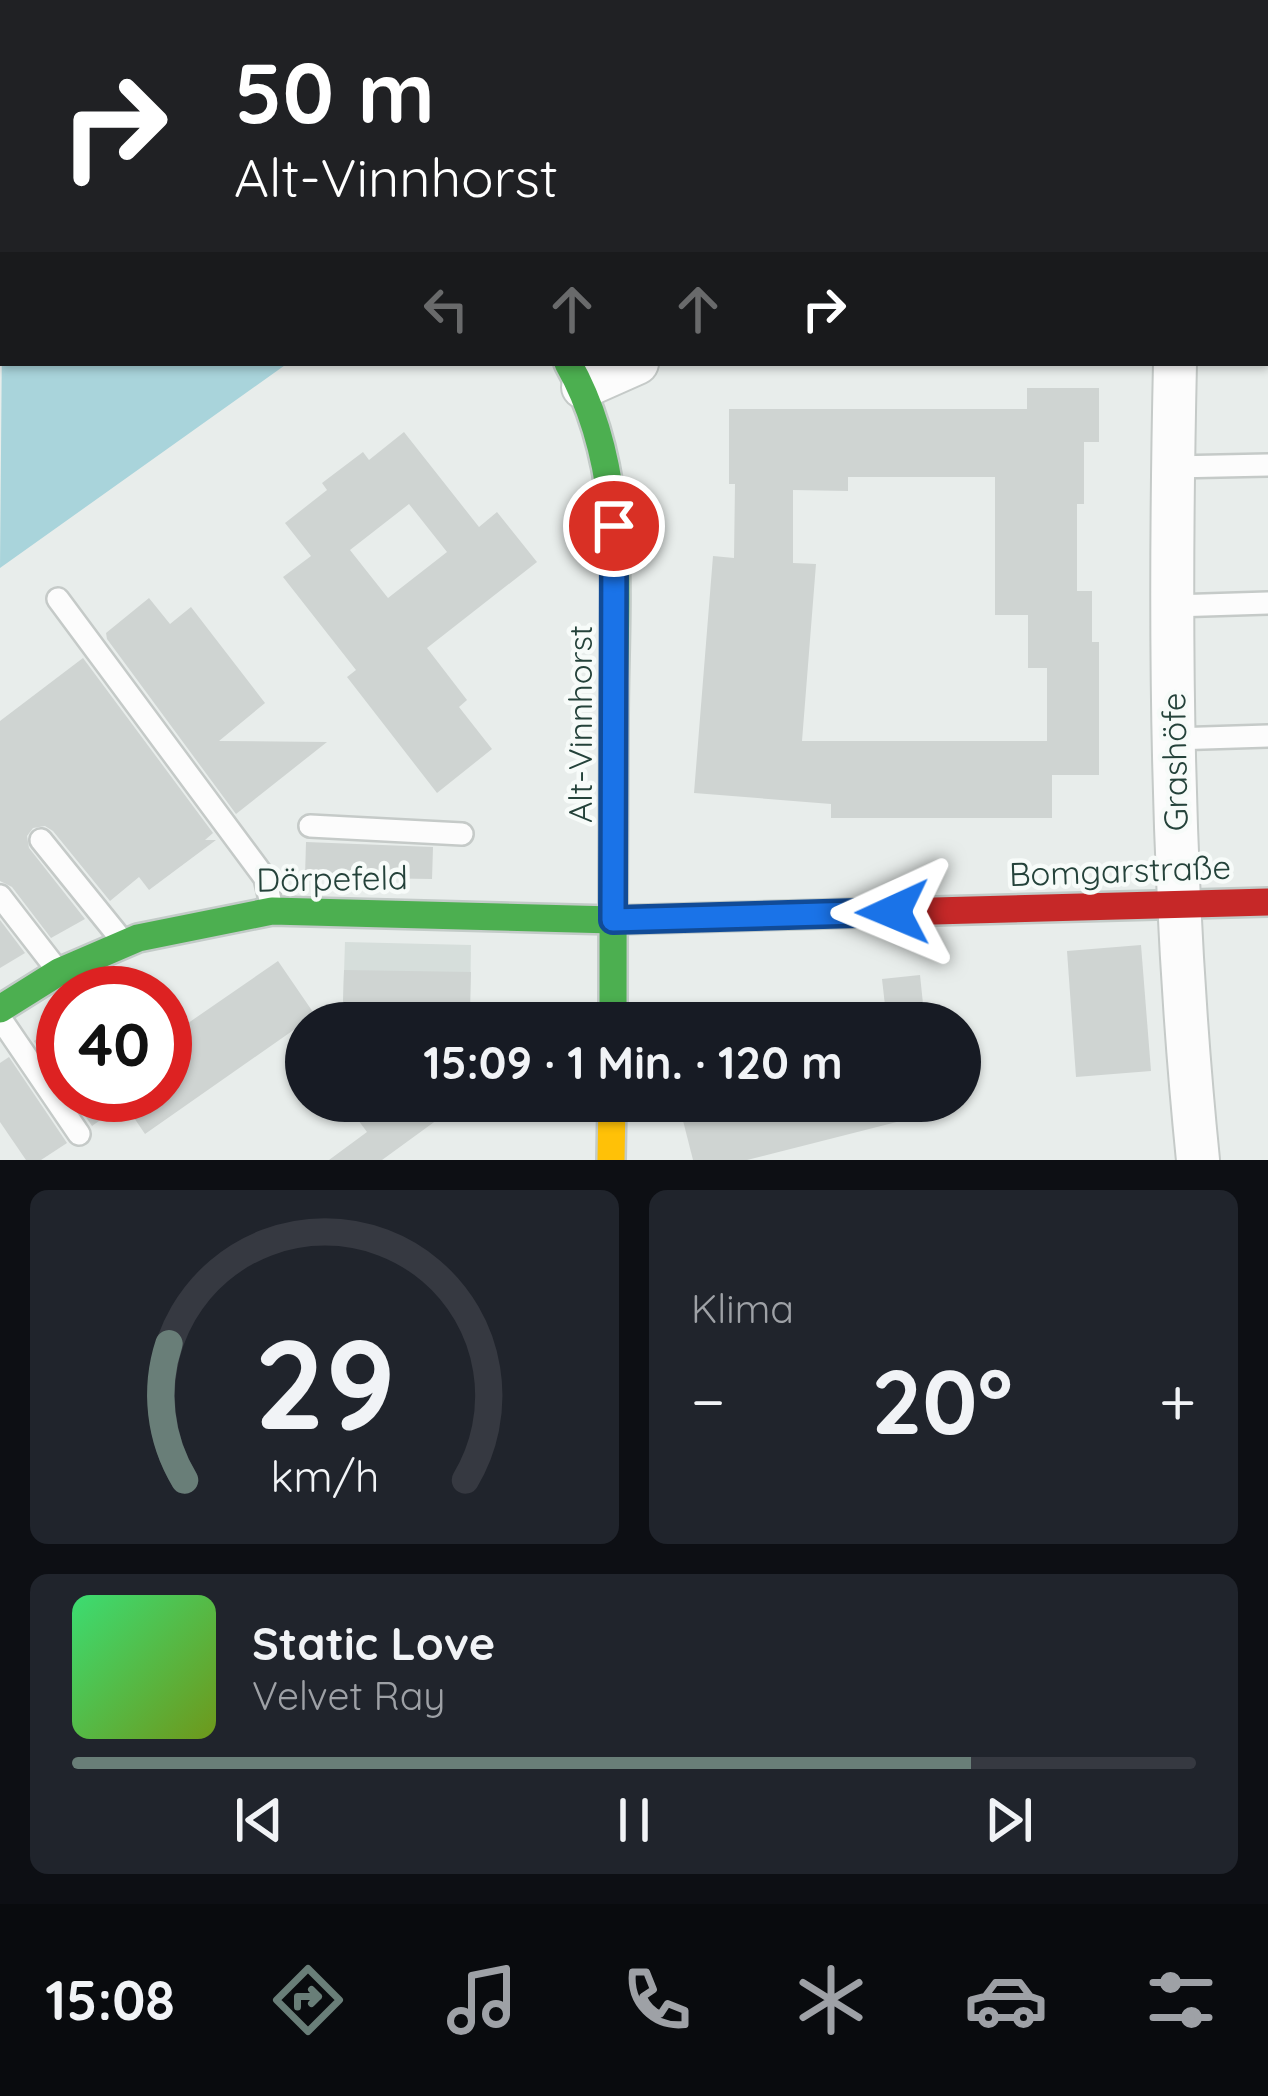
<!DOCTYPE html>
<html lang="de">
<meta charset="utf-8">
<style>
:root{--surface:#171b24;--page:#20242c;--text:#f1f3f6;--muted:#9ea1a6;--line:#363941;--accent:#697e78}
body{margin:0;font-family:Quicksand,sans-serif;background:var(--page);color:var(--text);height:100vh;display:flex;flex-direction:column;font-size:45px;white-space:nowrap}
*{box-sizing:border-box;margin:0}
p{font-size:39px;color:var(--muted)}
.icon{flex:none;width:66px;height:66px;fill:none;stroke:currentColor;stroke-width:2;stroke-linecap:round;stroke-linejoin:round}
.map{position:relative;height:1160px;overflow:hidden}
.drawer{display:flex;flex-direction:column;gap:30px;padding:30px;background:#0d0f14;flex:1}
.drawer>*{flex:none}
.top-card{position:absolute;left:0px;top:0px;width:1269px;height:366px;box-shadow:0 3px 9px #0004;background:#202124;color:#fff;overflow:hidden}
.speed{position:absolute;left:36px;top:966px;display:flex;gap:24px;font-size:60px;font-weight:700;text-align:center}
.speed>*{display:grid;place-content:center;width:156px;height:156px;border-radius:50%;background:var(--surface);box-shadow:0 3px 9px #0004;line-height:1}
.speed .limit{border:18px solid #d22;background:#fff;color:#111}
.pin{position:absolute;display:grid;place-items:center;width:102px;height:102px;color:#fff;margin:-51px;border:6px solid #fff;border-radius:50%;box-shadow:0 3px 12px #0007}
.me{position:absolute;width:132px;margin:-66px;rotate:269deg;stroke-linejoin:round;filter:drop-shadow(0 0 9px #0008)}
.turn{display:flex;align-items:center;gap:42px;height:252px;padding:0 36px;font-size:54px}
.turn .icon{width:156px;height:156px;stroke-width:2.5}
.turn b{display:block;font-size:84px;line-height:102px}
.lanes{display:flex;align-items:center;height:114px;padding:0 36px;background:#0003;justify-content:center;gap:60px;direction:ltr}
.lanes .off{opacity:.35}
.big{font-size:90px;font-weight:700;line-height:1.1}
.drawer .card{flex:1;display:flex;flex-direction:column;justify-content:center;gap:18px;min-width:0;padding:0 42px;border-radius:18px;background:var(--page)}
.drawer .dial{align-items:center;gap:0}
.dial svg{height:312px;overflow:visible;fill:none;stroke:var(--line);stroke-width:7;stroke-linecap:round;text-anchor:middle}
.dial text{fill:var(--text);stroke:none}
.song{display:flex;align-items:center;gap:36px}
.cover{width:144px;height:144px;border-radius:18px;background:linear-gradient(135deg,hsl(140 70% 55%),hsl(80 70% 35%))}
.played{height:12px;border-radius:6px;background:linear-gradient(90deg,var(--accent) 80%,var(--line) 80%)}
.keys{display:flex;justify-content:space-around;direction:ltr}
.heat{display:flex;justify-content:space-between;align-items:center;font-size:66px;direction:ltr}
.drawer .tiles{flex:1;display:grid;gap:30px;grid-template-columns:1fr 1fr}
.card:last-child{grid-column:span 2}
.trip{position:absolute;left:285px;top:1002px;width:696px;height:120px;border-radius:60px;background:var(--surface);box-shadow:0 3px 9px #0004;font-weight:700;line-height:120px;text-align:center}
.tabs{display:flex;height:192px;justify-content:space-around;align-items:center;background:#090b0e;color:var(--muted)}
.tabs .icon{width:84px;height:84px}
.tabs .current{color:var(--accent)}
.tabs b{font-size:54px;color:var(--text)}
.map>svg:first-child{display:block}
.built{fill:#d6dedb}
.water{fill:#a9d4db}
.building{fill:#cfd4d2;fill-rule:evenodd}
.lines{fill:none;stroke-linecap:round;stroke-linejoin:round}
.lane-casing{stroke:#c5cac8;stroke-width:26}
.street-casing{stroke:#c5cac8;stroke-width:46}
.fast-casing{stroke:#c3cbc8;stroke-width:32}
.slow-casing{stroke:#c3cbc8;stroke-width:32}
.jam-casing{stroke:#c3cbc8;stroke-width:32}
.lane{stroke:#fcfcfc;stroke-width:21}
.street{stroke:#fcfcfc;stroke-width:42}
.fast{stroke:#4caf50;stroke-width:27}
.slow{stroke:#ffc107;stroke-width:27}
.jam{stroke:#c62828;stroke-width:27}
.route-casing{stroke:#114b97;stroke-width:30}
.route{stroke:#1a73e8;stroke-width:21}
.labels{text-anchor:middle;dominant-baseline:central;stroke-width:9;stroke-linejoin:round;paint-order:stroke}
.street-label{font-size:33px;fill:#24423a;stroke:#f7fbf9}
</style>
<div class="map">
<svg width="1268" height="1160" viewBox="0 0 1268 1160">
<rect width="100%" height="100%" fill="#e8edeb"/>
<!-- built -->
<g class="built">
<polygon points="0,0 195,0 196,3 3,3 0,146"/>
<polygon points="345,942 471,945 470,1008 343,1004"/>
</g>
<!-- water -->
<g class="water">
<polygon points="301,0 741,0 297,3"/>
<polygon points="3,224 3,363 288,363 0,568"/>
</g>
<!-- building -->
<g class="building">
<path d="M1027,388H1099V442H1084V504H1077V591H1092V642H1099V775H1052V818H831V804L694,793L713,556L734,558L735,484H729V409H1027ZM848,477H995V615H1028V668H1047V741H802L816,564L793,563V490L848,491Z"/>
<path d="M404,432L479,527L497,512L537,562L427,648L467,700L459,707L492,749L437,793L347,677L356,670L283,577L311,556L285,523L327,490L322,483L363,452L369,460ZM409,504L447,552L388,598L350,550Z"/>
<polygon points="149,598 170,624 191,607 265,703 219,741 327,742 236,814 107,639 106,633"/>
<polygon points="83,658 213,833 205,840 216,840 149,890 139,877 110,901 53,831 45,826 33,828 27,836 29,848 85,919 51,938 12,887 0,881 0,721"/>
<polygon points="306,842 433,847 432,879 305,877"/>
<polygon points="0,920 25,953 0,968"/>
<polygon points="1141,945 1151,1071 1076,1077 1067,951"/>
<polygon points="278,961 315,1015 145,1134 124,1103 92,1126 71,1095 165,1095 165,1039"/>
<polygon points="344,970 471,972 470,1008 343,1004"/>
<polygon points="920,975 925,1023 887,1023 882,979"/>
<polygon points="63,1020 63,1084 34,1041"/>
<polygon points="9,1057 67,1143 41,1160 26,1160 0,1122 0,1063"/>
<polygon points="344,1101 463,1101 382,1160 329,1160 367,1132"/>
<polygon points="678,1101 935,1101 936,1112 747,1160 693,1160"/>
</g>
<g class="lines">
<defs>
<g id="lane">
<polyline points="1173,467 1268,465"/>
<polyline points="58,599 265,878 271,904"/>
<polyline points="1173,606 1268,603"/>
<polyline points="1172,739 1268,736"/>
<polyline points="310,826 462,834"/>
<polyline points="41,840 121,939"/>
<polyline points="0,896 55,967"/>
<polyline points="0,1018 79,1134"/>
</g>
<g id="street">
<polyline points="1182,3 1182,0"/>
<polyline points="1266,295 1268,295"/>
<path d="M1175,363C1169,629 1171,895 1198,1160"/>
<polyline points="583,387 637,363"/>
</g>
<g id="fast">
<polyline points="284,0 286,3"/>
<path d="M568,363C630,472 614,600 614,721C613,822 613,922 613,1023"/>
<polyline points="0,1009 59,972 138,938 272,911 613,920 897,912"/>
</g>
<polyline id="slow" points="611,1160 612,1101"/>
<polyline id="jam" points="897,912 1268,902"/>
</defs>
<!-- lane casing -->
<use href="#lane" class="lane-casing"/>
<!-- street casing -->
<use href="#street" class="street-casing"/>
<!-- fast casing -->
<use href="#fast" class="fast-casing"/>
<!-- slow casing -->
<use href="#slow" class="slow-casing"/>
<!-- jam casing -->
<use href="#jam" class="jam-casing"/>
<!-- lane -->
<use href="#lane" class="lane"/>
<!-- street -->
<use href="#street" class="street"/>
<!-- fast -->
<use href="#fast" class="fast"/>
<!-- slow -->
<use href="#slow" class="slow"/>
<!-- jam -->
<use href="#jam" class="jam"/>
</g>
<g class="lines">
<defs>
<polyline id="route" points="614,526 613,920 893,912"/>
</defs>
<!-- route casing -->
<use href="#route" class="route-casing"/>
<!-- route -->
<use href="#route" class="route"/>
</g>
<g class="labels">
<!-- street labels -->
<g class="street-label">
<text transform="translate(579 724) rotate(-90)">Alt-Vinnhorst</text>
<text transform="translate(1174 762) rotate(-91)">Grashöfe</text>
<text transform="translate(1120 870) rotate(-2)">Bomgarstraße</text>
<text transform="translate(332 878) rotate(-1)">Dörpefeld</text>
</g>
</g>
</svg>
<div class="speed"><div class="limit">40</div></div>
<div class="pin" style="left:614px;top:526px;background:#d93025"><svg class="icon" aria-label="arrive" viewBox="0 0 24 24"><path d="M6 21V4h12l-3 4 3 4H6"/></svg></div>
<svg class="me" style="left:893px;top:912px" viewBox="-20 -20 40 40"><path d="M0-17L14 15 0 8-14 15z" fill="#1a73e8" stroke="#fff" stroke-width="4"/></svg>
<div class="trip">15:09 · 1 Min. · 120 m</div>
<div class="top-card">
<div class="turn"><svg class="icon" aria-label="right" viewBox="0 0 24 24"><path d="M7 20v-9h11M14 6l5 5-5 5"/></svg><div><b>50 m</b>Alt-Vinnhorst</div></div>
<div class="lanes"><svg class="icon off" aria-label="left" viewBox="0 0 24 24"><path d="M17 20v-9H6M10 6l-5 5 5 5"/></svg><svg class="icon off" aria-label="ahead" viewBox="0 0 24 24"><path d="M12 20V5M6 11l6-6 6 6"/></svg><svg class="icon off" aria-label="ahead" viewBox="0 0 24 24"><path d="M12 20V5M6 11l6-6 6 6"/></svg><svg class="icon" aria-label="right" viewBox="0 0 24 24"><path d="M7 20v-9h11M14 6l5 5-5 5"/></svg></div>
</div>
</div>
<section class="drawer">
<div class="tiles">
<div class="card dial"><svg viewBox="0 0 100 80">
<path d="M14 69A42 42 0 1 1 86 69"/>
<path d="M14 69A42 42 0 0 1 10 34" stroke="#697e78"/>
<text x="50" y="56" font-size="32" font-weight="700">29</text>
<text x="50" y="72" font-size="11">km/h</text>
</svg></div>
<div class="card"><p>Klima</p>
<div class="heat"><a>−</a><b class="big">20°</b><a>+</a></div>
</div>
<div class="card">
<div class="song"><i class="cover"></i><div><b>Static Love</b><p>Velvet Ray</p></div></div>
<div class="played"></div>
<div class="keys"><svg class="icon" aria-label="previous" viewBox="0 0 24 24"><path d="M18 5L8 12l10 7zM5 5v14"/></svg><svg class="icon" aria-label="pause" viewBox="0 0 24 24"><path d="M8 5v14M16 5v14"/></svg><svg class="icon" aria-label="next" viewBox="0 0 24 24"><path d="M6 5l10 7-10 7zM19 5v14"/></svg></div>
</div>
</div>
</section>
<nav class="tabs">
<b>15:08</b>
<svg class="icon current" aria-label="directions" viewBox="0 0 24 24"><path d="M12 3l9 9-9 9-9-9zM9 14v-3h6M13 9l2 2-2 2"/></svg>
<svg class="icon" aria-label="music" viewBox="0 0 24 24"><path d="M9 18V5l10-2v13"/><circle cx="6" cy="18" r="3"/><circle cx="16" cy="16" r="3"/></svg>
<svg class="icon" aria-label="phone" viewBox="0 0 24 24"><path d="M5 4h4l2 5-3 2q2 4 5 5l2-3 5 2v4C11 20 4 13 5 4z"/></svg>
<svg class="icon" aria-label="climate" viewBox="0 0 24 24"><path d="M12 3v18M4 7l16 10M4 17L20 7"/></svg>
<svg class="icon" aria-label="car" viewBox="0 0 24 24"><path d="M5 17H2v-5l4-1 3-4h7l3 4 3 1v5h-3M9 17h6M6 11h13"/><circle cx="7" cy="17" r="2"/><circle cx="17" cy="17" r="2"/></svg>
<svg class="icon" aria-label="filters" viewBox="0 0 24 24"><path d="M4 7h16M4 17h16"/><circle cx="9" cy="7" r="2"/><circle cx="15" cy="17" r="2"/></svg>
</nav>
